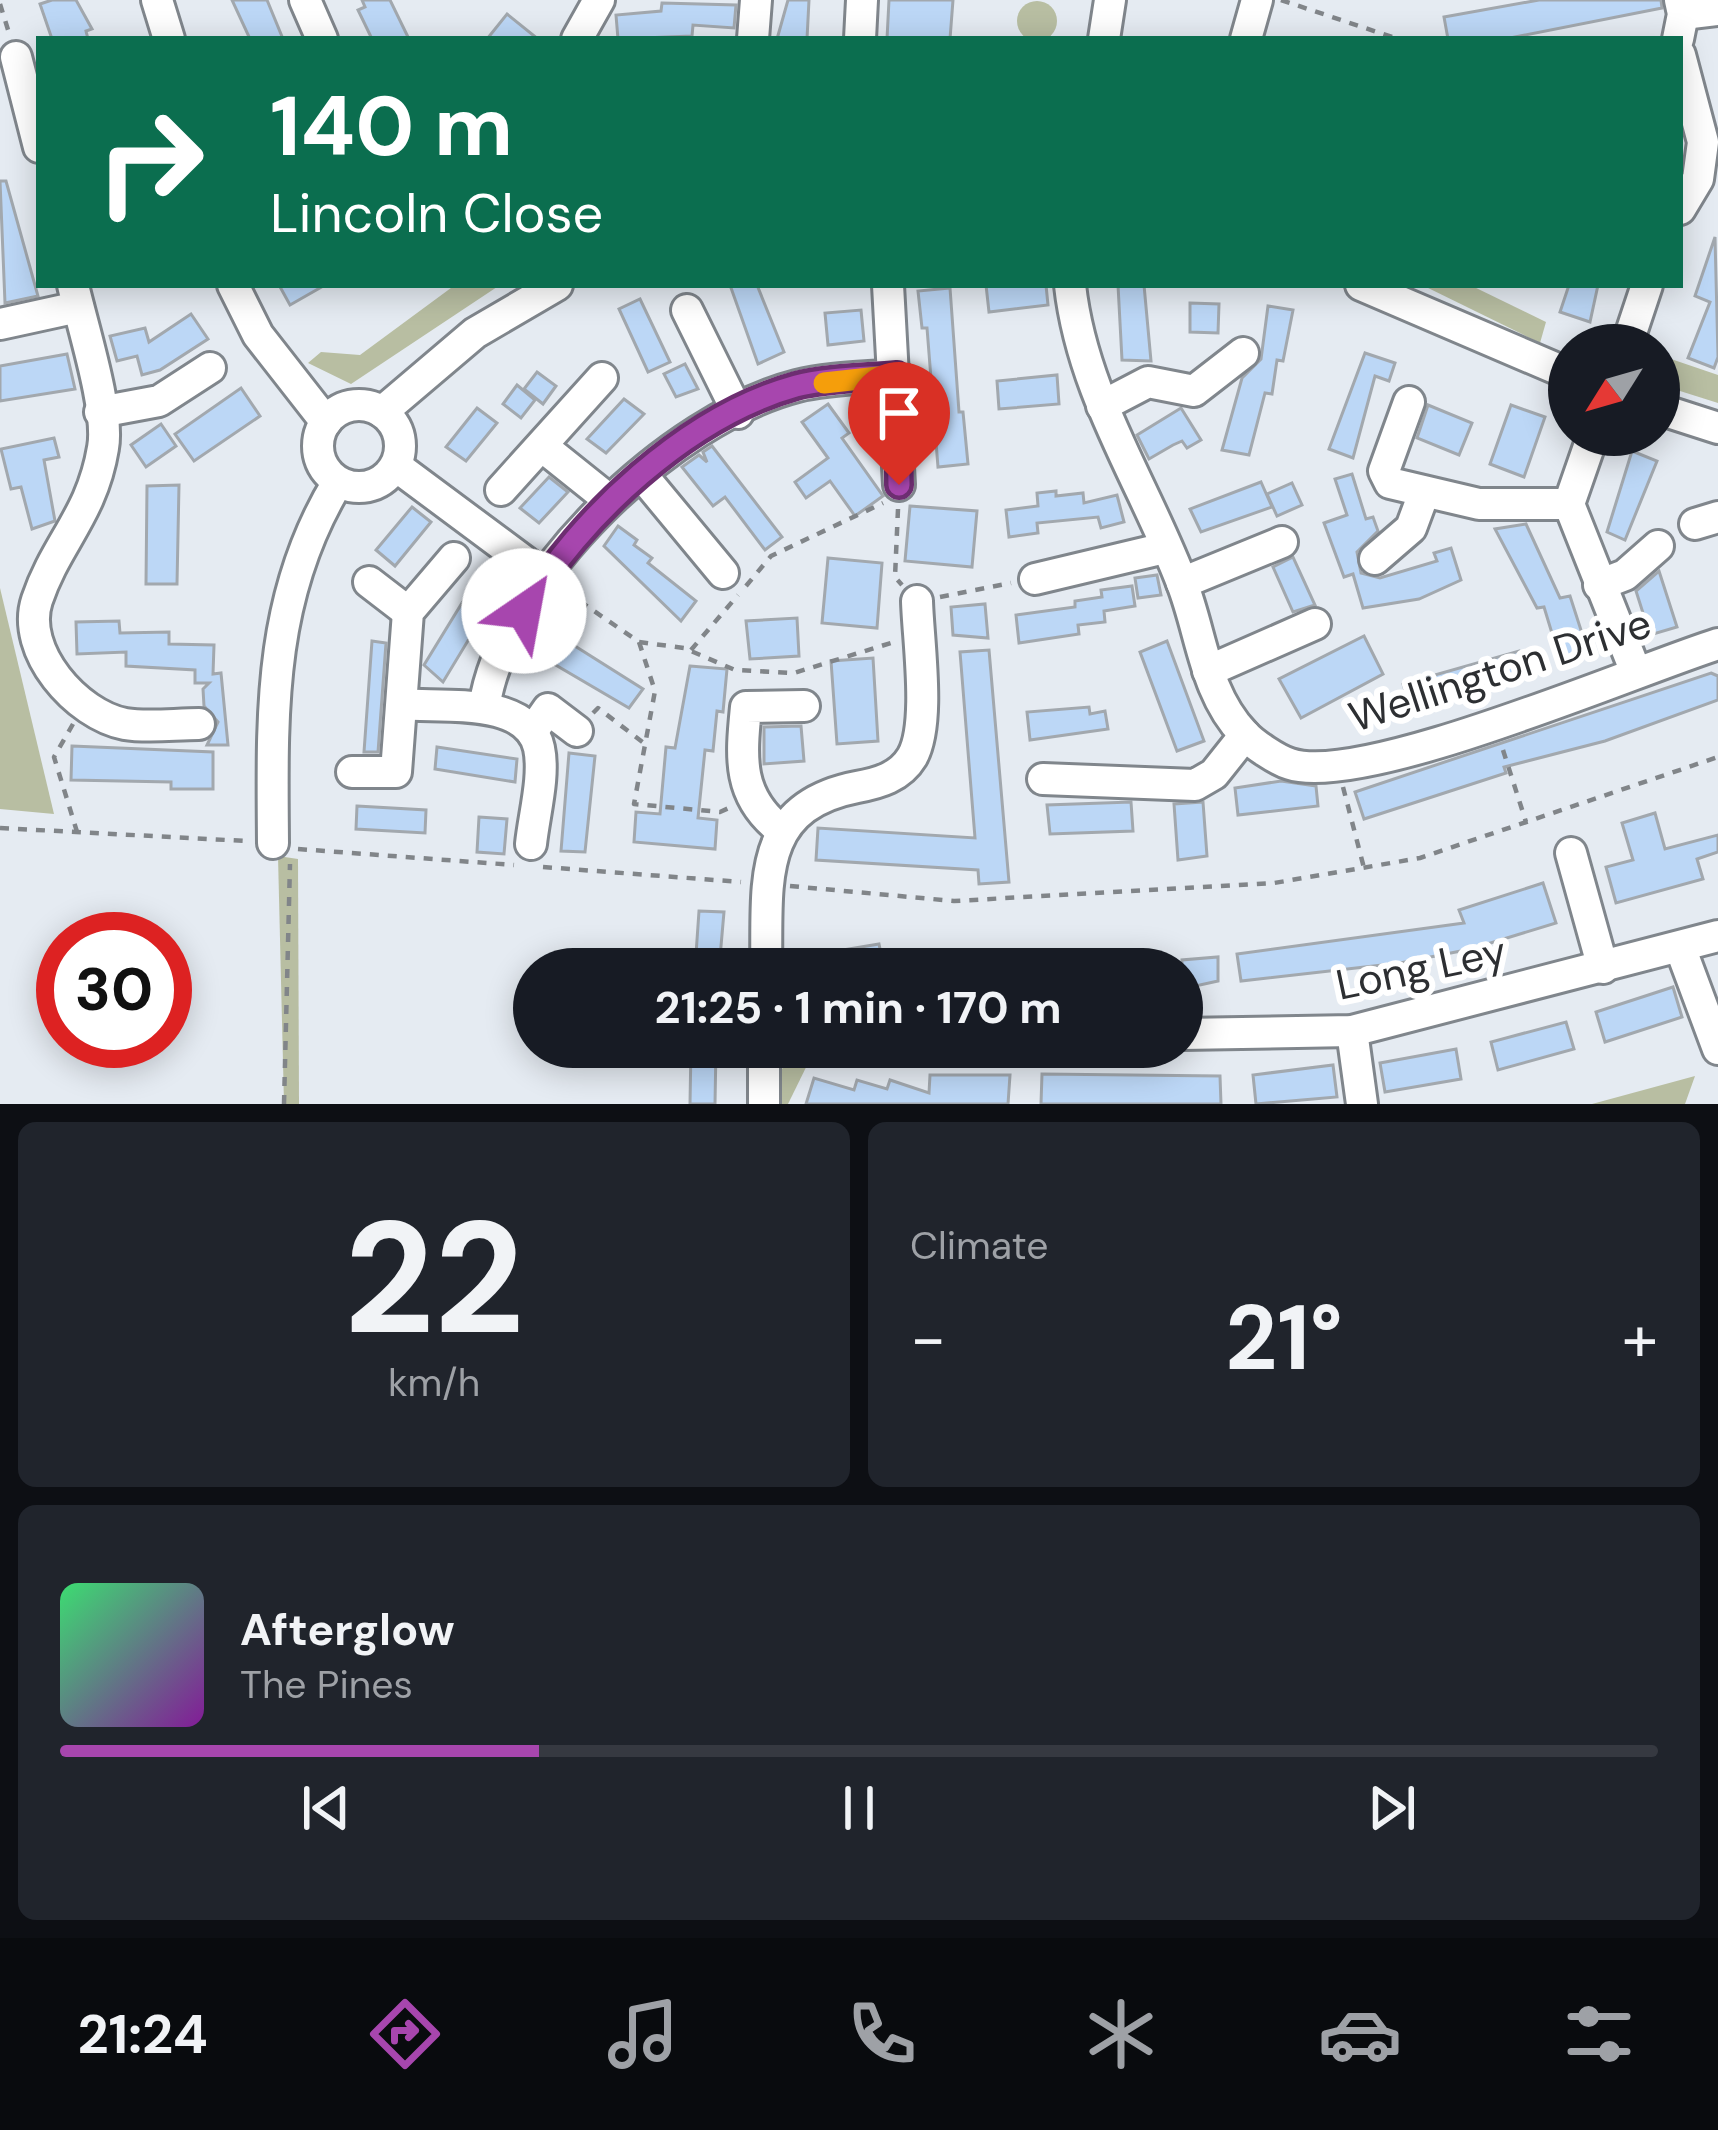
<!DOCTYPE html>
<meta charset="utf-8">
<style>
:root{--surface:#171b24;--page:#20242c;--text:#f1f3f6;--muted:#9ea1a6;--line:#363941;--accent:#a746ae}
body{margin:0;font-family:"DM Sans",sans-serif;background:var(--page);color:var(--text);height:100vh;display:flex;flex-direction:column;font-size:45px;white-space:nowrap}
*{box-sizing:border-box;margin:0}
p{font-size:39px;color:var(--muted)}
.icon{flex:none;width:66px;height:66px;fill:none;stroke:currentColor;stroke-width:2;stroke-linecap:round;stroke-linejoin:round}
.map{position:relative;height:1104px;overflow:hidden}
.side{display:flex;flex-direction:column;gap:18px;padding:18px;background:#0d0f14;flex:1}
.side>*{flex:none}
.hud{position:absolute;left:36px;top:36px;width:1647px;height:252px;border-radius:0px;box-shadow:0 6px 30px #0003;background:#0b6e4f;color:#fff;overflow:hidden}
.needle{width:78px;rotate:233deg}
.controls{position:absolute;left:1548px;top:324px;display:grid;gap:24px}
.controls a{display:grid;place-items:center;width:132px;height:132px;border-radius:50%;background:var(--surface);box-shadow:0 6px 30px #0003;font-size:60px}
.speed{position:absolute;left:36px;top:912px;display:flex;gap:24px;font-size:60px;font-weight:700;text-align:center}
.speed>*{display:grid;place-content:center;width:156px;height:156px;border-radius:50%;background:var(--surface);box-shadow:0 6px 30px #0003;line-height:1}
.speed .limit{border:18px solid #d22;background:#fff;color:#111}
.pin{position:absolute;display:grid;place-items:center;width:102px;height:102px;color:#fff;margin:-123px -51px;border-radius:50% 50% 50% 0;rotate:-45deg;box-shadow:0 0 12px #0007}
.pin .icon{rotate:45deg}
.me{position:absolute;width:132px;margin:-66px;rotate:33deg;stroke-linejoin:round;filter:drop-shadow(0 0 9px #0008)}
.turn{display:flex;align-items:center;gap:42px;height:252px;padding:0 36px;font-size:54px}
.turn .icon{width:156px;height:156px;stroke-width:2.5}
.turn b{display:block;font-size:84px;line-height:102px}
.big{font-size:90px;font-weight:700;line-height:1.1}
.side .card{flex:1;display:flex;flex-direction:column;justify-content:center;gap:18px;min-width:0;padding:0 42px;border-radius:18px;background:var(--page)}
.side .dial{align-items:center;gap:0}
.dial b{font-size:156px;line-height:1}
.song{display:flex;align-items:center;gap:36px}
.cover{width:144px;height:144px;border-radius:18px;background:linear-gradient(135deg,hsl(140 70% 55%),hsl(290 70% 35%))}
.played{height:12px;border-radius:6px;background:linear-gradient(90deg,var(--accent) 30%,var(--line) 30%)}
.keys{display:flex;justify-content:space-around;direction:ltr}
.heat{display:flex;justify-content:space-between;align-items:center;font-size:66px;direction:ltr}
.side .tiles{flex:1;display:grid;gap:18px;grid-template-columns:1fr 1fr}
.card:last-child{grid-column:span 2}
.trip{position:absolute;left:513px;top:948px;width:690px;height:120px;border-radius:60px;background:var(--surface);box-shadow:0 6px 30px #0003;font-weight:700;line-height:120px;text-align:center}
.tabs{display:flex;height:192px;justify-content:space-around;align-items:center;background:#090b0e;color:var(--muted)}
.tabs .icon{width:84px;height:84px}
.tabs .active{color:var(--accent)}
.tabs b{font-size:54px;color:var(--text)}
.map>svg:first-child{display:block}
.green{fill:#b8bea2}
.building{fill:#bcd7f6;stroke:#a2a8ae;stroke-width:3}
.lines{fill:none;stroke-linecap:round;stroke-linejoin:round}
.minor-casing{stroke:#80868c;stroke-width:36}
.path{stroke:#818589;stroke-width:4.5;stroke-dasharray:9 9;stroke-linecap:butt}
.minor{stroke:#fff;stroke-width:30}
.route-casing{stroke:#6d2e71;stroke-width:30}
.route{stroke:#a746ae;stroke-width:21}
.slow{stroke:#f59e0b;stroke-width:21}
.labels{text-anchor:middle;dominant-baseline:central;stroke-width:12;stroke-linejoin:round;paint-order:stroke}
.street-label{font-size:42px;fill:#2d2f32;stroke:#fff}
</style>
<div class="map">
<svg width="1718" height="1104" viewBox="0 0 1718 1104">
<rect width="100%" height="100%" fill="#e5ebf2"/>
<!-- green -->
<g class="green">
<circle cx="1037" cy="21" r="20"/>
<polygon points="455,285 500,285 351,384 308,363 321,352 360,355"/>
<polygon points="1422,285 1470,285 1546,322 1540,343"/>
<polygon points="1671,359 1718,375 1718,403 1661,385"/>
<polygon points="0,588 54,814 0,809"/>
<polygon points="278,856 298,859 299,1104 284,1104"/>
<path d="M816,1047L788,1104H773C777,1073 783,1053 816,1047Z"/>
<polygon points="1695,1076 1685,1104 1592,1104"/>
</g>
<!-- building -->
<g class="building">
<polygon points="52,0 76,0 92,29 86,31 88,39 52,39 40,4"/>
<polygon points="232,0 267,0 283,39 250,39"/>
<polygon points="362,0 390,0 409,39 372,39 358,10 365,7"/>
<polygon points="788,0 809,0 807,39 777,39"/>
<polygon points="889,0 953,0 950,39 887,39"/>
<polygon points="1539,0 1661,0 1662,8 1505,39 1448,39 1444,17"/>
<polygon points="662,3 736,5 734,28 693,25 692,36 618,39 616,15 661,11"/>
<polygon points="507,14 538,39 487,39"/>
<polygon points="0,181 6,181 38,296 5,303"/>
<polygon points="1715,237 1718,357 1714,368 1688,358 1710,302 1695,296"/>
<polygon points="279,285 325,285 290,305"/>
<polygon points="730,285 757,285 784,352 758,364"/>
<polygon points="986,285 1046,285 1048,305 989,312"/>
<polygon points="1118,285 1144,285 1151,361 1122,360"/>
<polygon points="1569,285 1598,285 1590,322 1560,312"/>
<polygon points="950,288 959,412 963,412 968,464 938,467 927,328 922,328 918,291"/>
<polygon points="640,299 670,362 648,372 619,309"/>
<polygon points="1190,303 1219,304 1218,333 1190,332"/>
<polygon points="1268,306 1293,310 1283,361 1277,360 1272,394 1265,393 1249,455 1222,450 1242,378 1261,359"/>
<polygon points="861,310 864,341 828,345 825,313"/>
<polygon points="191,314 208,339 160,370 142,375 137,356 117,361 110,336 145,328 149,342"/>
<polygon points="1365,353 1395,363 1389,381 1375,376 1353,458 1329,449"/>
<polygon points="67,354 75,389 0,401 0,366"/>
<polygon points="685,364 698,389 676,397 664,374"/>
<polygon points="537,372 556,386 543,404 524,389"/>
<polygon points="1057,375 1059,404 999,409 997,381"/>
<polygon points="517,385 535,400 521,418 503,404"/>
<polygon points="241,388 260,416 194,461 175,434"/>
<polygon points="624,399 644,414 606,453 587,439"/>
<polygon points="828,404 849,433 842,438 883,496 855,516 830,481 806,498 795,482 828,458 802,422"/>
<polygon points="1428,405 1472,423 1459,455 1417,438"/>
<polygon points="1511,405 1545,417 1524,477 1490,464"/>
<polygon points="477,408 497,423 466,461 446,447"/>
<polygon points="1181,408 1201,440 1187,448 1182,441 1173,445 1149,459 1137,435"/>
<polygon points="161,424 176,446 146,467 131,445"/>
<polygon points="54,438 59,457 44,460 55,521 32,529 21,487 11,489 1,449"/>
<polygon points="712,446 782,537 765,550 725,497 713,506 682,467 699,455 707,462 703,452"/>
<polygon points="1632,451 1657,461 1625,540 1607,532"/>
<polygon points="1352,474 1366,519 1373,517 1378,531 1357,552 1361,573 1380,578 1437,561 1434,553 1451,548 1461,580 1419,599 1363,608 1353,574 1344,577 1324,523 1347,515 1335,479"/>
<polygon points="549,477 568,492 539,523 520,508"/>
<polygon points="1261,482 1272,507 1201,532 1190,509"/>
<polygon points="1292,483 1302,505 1277,516 1267,494"/>
<polygon points="179,485 177,584 146,584 147,486"/>
<polygon points="1056,491 1056,496 1083,493 1084,503 1117,495 1124,522 1101,528 1098,517 1037,523 1038,533 1009,537 1006,510 1038,506 1037,493"/>
<polygon points="910,506 977,511 972,567 905,561"/>
<polygon points="412,507 431,522 395,566 376,550"/>
<polygon points="1526,524 1560,598 1570,596 1589,655 1561,663 1544,607 1537,608 1495,529"/>
<polygon points="618,526 637,540 634,545 652,558 648,563 696,601 681,621 604,546"/>
<polygon points="1293,557 1315,605 1293,612 1273,567"/>
<polygon points="828,558 882,563 877,628 822,623"/>
<polygon points="1659,571 1677,627 1650,635 1636,591"/>
<polygon points="481,572 501,586 443,682 424,665"/>
<polygon points="1157,575 1161,595 1138,598 1135,578"/>
<polygon points="1132,586 1135,606 1104,611 1105,622 1078,625 1079,634 1019,643 1016,615 1075,607 1075,601 1102,597 1101,590"/>
<polygon points="985,604 988,638 953,635 951,607"/>
<polygon points="797,618 799,656 750,659 746,621"/>
<polygon points="119,621 120,633 169,632 169,644 214,645 213,674 221,673 228,745 207,745 218,722 204,706 203,689 209,683 195,683 195,670 126,666 126,652 77,654 76,622"/>
<polygon points="540,624 643,689 629,708 525,647"/>
<polygon points="1364,636 1383,674 1301,718 1279,679"/>
<polygon points="372,641 386,643 378,752 364,752"/>
<polygon points="1167,641 1204,741 1177,751 1140,652"/>
<polygon points="989,650 1009,882 979,884 978,870 816,860 818,828 975,838 960,652"/>
<polygon points="1519,651 1524,670 1411,710 1403,684"/>
<polygon points="873,658 878,741 837,744 831,661"/>
<polygon points="690,666 727,669 723,712 717,711 713,751 705,750 698,818 717,820 715,849 634,842 636,812 660,814 666,747 675,748"/>
<polygon points="1711,673 1718,676 1718,700 1605,741 1504,767 1506,773 1364,819 1355,792"/>
<polygon points="1089,707 1090,714 1105,711 1108,729 1030,740 1027,712"/>
<polygon points="801,726 804,761 764,764 764,727"/>
<polygon points="72,746 213,752 213,789 171,789 171,782 71,780"/>
<polygon points="437,747 517,759 515,782 435,769"/>
<polygon points="569,753 595,756 585,852 561,851"/>
<polygon points="1281,781 1316,786 1318,806 1238,815 1235,788"/>
<polygon points="1131,802 1133,831 1050,834 1047,805"/>
<polygon points="1203,802 1207,856 1178,860 1174,804"/>
<polygon points="357,806 426,810 425,833 356,829"/>
<polygon points="1655,813 1665,849 1718,835 1718,852 1697,859 1703,879 1616,903 1606,867 1633,860 1622,823"/>
<polygon points="479,817 507,819 504,854 477,852"/>
<polygon points="1543,883 1556,923 1471,949 1400,963 1241,981 1237,954 1464,923 1459,910"/>
<polygon points="699,911 724,912 719,969 695,969"/>
<polygon points="879,944 884,969 816,969 813,955"/>
<polygon points="1045,950 1046,969 960,969 959,956"/>
<polygon points="1218,957 1218,981 1182,989 1182,960"/>
<polygon points="1673,987 1682,1017 1605,1042 1596,1012"/>
<polygon points="1566,1022 1574,1049 1498,1070 1491,1042"/>
<polygon points="691,1047 716,1047 715,1104 690,1104"/>
<polygon points="1456,1049 1461,1079 1385,1092 1380,1063"/>
<polygon points="1333,1065 1337,1097 1256,1104 1253,1075"/>
<polygon points="1042,1074 1220,1076 1221,1104 1041,1104"/>
<polygon points="930,1075 1010,1075 1008,1104 806,1104 814,1078 854,1090 857,1080 887,1089 890,1080 929,1093"/>
</g>
<g class="lines">
<defs>
<g id="minor">
<polyline points="157,0 169,39"/>
<polyline points="305,0 322,39"/>
<polyline points="1683,14 1718,10"/>
<polyline points="577,39 599,0"/>
<polyline points="753,39 756,0"/>
<polyline points="860,39 862,0"/>
<polyline points="1104,39 1110,0"/>
<polyline points="1246,39 1257,0"/>
<polyline points="1678,39 1683,14 1680,0"/>
<polyline points="1680,55 1703,142 1698,179 1680,209"/>
<polyline points="16,57 39,147"/>
<path d="M73,285C82,325 110,411 103,448C92,515 56,543 37,600C20,651 77,715 125,724C148,728 175,724 199,724"/>
<polyline points="233,285 258,335 326,422"/>
<polyline points="888,285 899,485"/>
<path d="M1070,285C1082,394 1144,483 1182,583C1202,634 1204,692 1244,734C1253,744 1277,760 1290,764C1363,788 1633,671 1718,644"/>
<polyline points="1361,285 1569,374"/>
<polyline points="687,310 738,413"/>
<polyline points="0,324 78,307"/>
<polyline points="1627,345 1647,285"/>
<polyline points="1409,402 1384,471 1390,483 1479,504 1569,504"/>
<circle cx="359" cy="446" r="41"/>
<polyline points="1102,406 1148,382 1194,391 1243,353"/>
<polyline points="1659,409 1718,428"/>
<polyline points="100,412 159,401 210,368"/>
<polyline points="382,412 475,333 557,285"/>
<polyline points="1593,435 1569,504 1635,670"/>
<polyline points="543,447 608,499"/>
<polyline points="396,466 544,576"/>
<polyline points="641,474 723,573"/>
<polyline points="501,490 602,378"/>
<polyline points="1695,524 1718,517"/>
<polyline points="1375,559 1411,528 1424,493"/>
<polyline points="1035,579 1165,548"/>
<polyline points="369,582 408,612"/>
<polyline points="1182,583 1282,542"/>
<polyline points="1599,585 1625,575 1658,546"/>
<polyline points="1208,671 1315,624"/>
<path d="M402,704C440,708 528,696 539,748C545,776 534,815 531,844"/>
<path d="M484,708C503,578 672,418 797,386C829,378 865,378 897,375"/>
<polyline points="532,732 548,709 577,731"/>
<polyline points="352,772 396,772 408,612 454,558"/>
<polyline points="1043,779 1195,785 1214,774 1245,735"/>
<path d="M782,831C737,797 741,758 746,707L804,706"/>
<path d="M273,843C272,714 268,596 338,482"/>
<polyline points="1571,853 1603,968"/>
<polyline points="1680,947 1718,1049"/>
<path d="M766,969C768,885 754,807 857,787C879,783 900,777 912,757C931,724 918,640 917,601"/>
<polyline points="1352,1031 1362,1104"/>
<polyline points="1182,1034 1352,1031 1718,936"/>
<polyline points="764,1104 764,1047"/>
</g>
</defs>
<!-- minor casing -->
<use href="#minor" class="minor-casing"/>
<!-- path -->
<g class="path">
<polyline points="1281,0 1398,39"/>
<polyline points="0,4 9,33"/>
<polyline points="898,509 895,577 902,585"/>
<polyline points="746,586 771,556 883,503"/>
<polyline points="565,591 639,642 684,648 735,670 794,673 894,642"/>
<polyline points="940,597 1011,583"/>
<polyline points="639,642 655,691 634,804 720,812 731,807"/>
<polyline points="691,650 738,595"/>
<polyline points="593,713 598,708 645,744"/>
<polyline points="73,724 54,757 78,835"/>
<polyline points="1503,750 1526,822"/>
<polyline points="1343,787 1364,868"/>
<polyline points="0,828 246,841"/>
<polyline points="298,849 514,865"/>
<polyline points="543,867 741,882"/>
<polyline points="790,886 954,901 1274,883 1420,858 1718,757"/>
<polyline points="284,1104 290,864"/>
</g>
<!-- minor -->
<use href="#minor" class="minor"/>
</g>
<g class="lines">
<defs>
<path id="route" d="M524,611C579,517 688,416 796,386C827,378 865,378 897,375L899,485"/>
</defs>
<!-- route casing -->
<use href="#route" class="route-casing"/>
<!-- route -->
<use href="#route" class="route"/>
<!-- slow -->
<polyline class="slow" points="824,383 897,375 898,416"/>
</g>
<g class="labels">
<!-- street labels -->
<g class="street-label">
<text transform="translate(1500 670) rotate(-18)">Wellington Drive</text>
<text transform="translate(1421 968) rotate(-12)">Long Ley</text>
</g>
</g>
</svg>
<div class="controls">
<a><svg class="needle" viewBox="-14 -14 28 28"><path d="M0-13l5 13h-10z" fill="#e53935"/><path d="M0 13l5-13h-10z" fill="#9ea1a6"/></svg></a>
</div>
<div class="speed"><div class="limit">30</div></div>
<div class="pin" style="left:899px;top:485px;background:#d93025"><svg class="icon" aria-label="arrive" viewBox="0 0 24 24"><path d="M6 21V4h12l-3 4 3 4H6"/></svg></div>
<svg class="me" style="left:524px;top:611px" viewBox="-20 -20 40 40"><circle r="19" fill="#fff"/><path d="M0-13L10 11 0 6-10 11z" fill="#a746ae"/></svg>
<div class="trip">21:25 · 1 min · 170 m</div>
<div class="hud">
<div class="turn"><svg class="icon" aria-label="right" viewBox="0 0 24 24"><path d="M7 20v-9h11M14 6l5 5-5 5"/></svg><div><b>140 m</b>Lincoln Close</div></div>
</div>
</div>
<section class="side">
<div class="tiles">
<div class="card dial"><b>22</b><p>km/h</p></div>
<div class="card"><p>Climate</p>
<div class="heat"><a>−</a><b class="big">21°</b><a>+</a></div>
</div>
<div class="card">
<div class="song"><i class="cover"></i><div><b>Afterglow</b><p>The Pines</p></div></div>
<div class="played"></div>
<div class="keys"><svg class="icon" aria-label="previous" viewBox="0 0 24 24"><path d="M18 5L8 12l10 7zM5 5v14"/></svg><svg class="icon" aria-label="pause" viewBox="0 0 24 24"><path d="M8 5v14M16 5v14"/></svg><svg class="icon" aria-label="next" viewBox="0 0 24 24"><path d="M6 5l10 7-10 7zM19 5v14"/></svg></div>
</div>
</div>
</section>
<nav class="tabs">
<b>21:24</b>
<svg class="icon active" aria-label="directions" viewBox="0 0 24 24"><path d="M12 3l9 9-9 9-9-9zM9 14v-3h6M13 9l2 2-2 2"/></svg>
<svg class="icon" aria-label="music" viewBox="0 0 24 24"><path d="M9 18V5l10-2v13"/><circle cx="6" cy="18" r="3"/><circle cx="16" cy="16" r="3"/></svg>
<svg class="icon" aria-label="phone" viewBox="0 0 24 24"><path d="M5 4h4l2 5-3 2q2 4 5 5l2-3 5 2v4C11 20 4 13 5 4z"/></svg>
<svg class="icon" aria-label="climate" viewBox="0 0 24 24"><path d="M12 3v18M4 7l16 10M4 17L20 7"/></svg>
<svg class="icon" aria-label="car" viewBox="0 0 24 24"><path d="M5 17H2v-5l4-1 3-4h7l3 4 3 1v5h-3M9 17h6M6 11h13"/><circle cx="7" cy="17" r="2"/><circle cx="17" cy="17" r="2"/></svg>
<svg class="icon" aria-label="filters" viewBox="0 0 24 24"><path d="M4 7h16M4 17h16"/><circle cx="9" cy="7" r="2"/><circle cx="15" cy="17" r="2"/></svg>
</nav>
